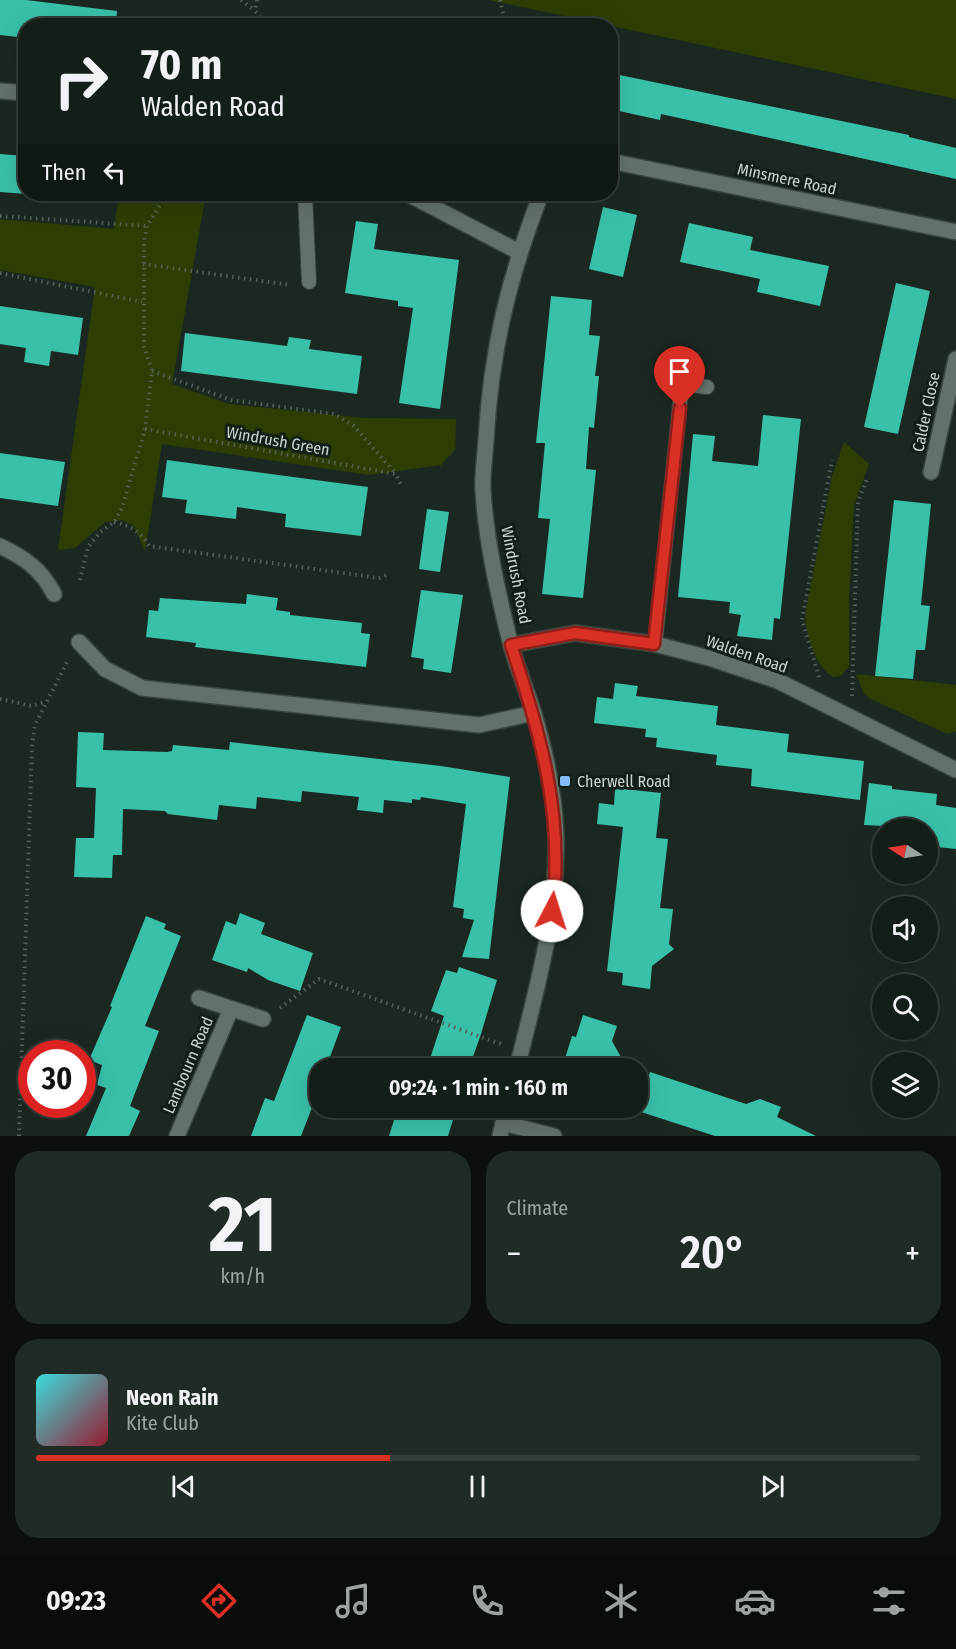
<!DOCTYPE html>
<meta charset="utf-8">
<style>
:root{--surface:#141e19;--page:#212b26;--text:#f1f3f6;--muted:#9da2a2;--line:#333c38;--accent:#d93025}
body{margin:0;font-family:"Fira Sans Condensed",sans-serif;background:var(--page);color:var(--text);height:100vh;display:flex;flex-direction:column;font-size:22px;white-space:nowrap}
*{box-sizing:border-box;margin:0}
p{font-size:20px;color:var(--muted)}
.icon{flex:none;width:33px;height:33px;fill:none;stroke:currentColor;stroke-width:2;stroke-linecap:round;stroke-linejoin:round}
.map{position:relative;height:1136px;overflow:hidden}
.panel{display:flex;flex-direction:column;gap:15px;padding:15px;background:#0b100e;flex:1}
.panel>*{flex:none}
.top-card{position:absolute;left:18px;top:18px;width:600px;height:183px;border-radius:24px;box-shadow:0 6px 24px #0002,0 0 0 2px var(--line);background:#141e19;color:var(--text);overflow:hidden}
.needle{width:39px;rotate:282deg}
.tools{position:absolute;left:872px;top:818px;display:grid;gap:12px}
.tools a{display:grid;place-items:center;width:66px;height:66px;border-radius:50%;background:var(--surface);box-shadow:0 6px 24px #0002,0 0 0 2px var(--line);font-size:30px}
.speed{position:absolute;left:18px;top:1040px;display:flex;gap:12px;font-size:30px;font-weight:700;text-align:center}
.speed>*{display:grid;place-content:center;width:78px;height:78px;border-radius:50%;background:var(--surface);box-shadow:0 6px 24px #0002,0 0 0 2px var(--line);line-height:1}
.speed .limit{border:9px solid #d22;background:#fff;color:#111}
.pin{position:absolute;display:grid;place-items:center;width:51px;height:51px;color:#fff;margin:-62px -26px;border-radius:50% 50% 50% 0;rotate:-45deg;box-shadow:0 0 6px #0007}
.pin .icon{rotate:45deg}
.me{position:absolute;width:66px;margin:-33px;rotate:5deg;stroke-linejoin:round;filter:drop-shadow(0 0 4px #0008)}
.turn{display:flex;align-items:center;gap:21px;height:126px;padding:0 24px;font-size:27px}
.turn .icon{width:78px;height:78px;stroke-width:2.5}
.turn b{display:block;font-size:42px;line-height:51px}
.then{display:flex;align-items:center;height:57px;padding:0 24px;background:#0003;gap:12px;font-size:22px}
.big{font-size:45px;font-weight:600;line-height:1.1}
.panel .widget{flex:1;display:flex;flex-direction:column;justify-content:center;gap:9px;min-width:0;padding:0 21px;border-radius:24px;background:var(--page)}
.panel .dial{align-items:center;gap:0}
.dial b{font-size:78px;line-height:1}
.song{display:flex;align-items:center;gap:18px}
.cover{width:72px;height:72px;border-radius:9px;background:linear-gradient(135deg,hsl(180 70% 55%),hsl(350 70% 35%))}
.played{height:6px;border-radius:3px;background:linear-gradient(90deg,var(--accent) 40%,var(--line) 40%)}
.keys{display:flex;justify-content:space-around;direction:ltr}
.heat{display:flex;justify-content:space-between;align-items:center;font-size:33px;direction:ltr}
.panel .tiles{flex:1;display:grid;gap:15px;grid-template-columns:1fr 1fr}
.widget:last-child{grid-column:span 2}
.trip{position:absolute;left:309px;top:1058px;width:339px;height:60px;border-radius:24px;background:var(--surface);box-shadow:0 6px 24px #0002,0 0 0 2px var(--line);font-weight:600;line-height:60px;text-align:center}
.tab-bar{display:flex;height:96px;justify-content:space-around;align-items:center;background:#080c0a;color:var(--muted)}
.tab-bar .icon{width:42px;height:42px}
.tab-bar .on{color:var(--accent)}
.tab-bar b{font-size:27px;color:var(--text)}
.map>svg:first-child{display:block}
.green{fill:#2e3e02}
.building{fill:#39c0a9}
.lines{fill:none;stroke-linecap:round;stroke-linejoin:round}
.lane-casing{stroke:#38443e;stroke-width:16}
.street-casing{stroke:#38443e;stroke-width:18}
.path{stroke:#55605a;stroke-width:4;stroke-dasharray:1.5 4.5;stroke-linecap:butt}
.lane{stroke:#637269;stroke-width:14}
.street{stroke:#637269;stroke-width:15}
.route-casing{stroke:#8d1f18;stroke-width:15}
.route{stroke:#d93025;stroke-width:10}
.poi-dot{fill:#82bcfa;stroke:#121e18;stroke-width:2}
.labels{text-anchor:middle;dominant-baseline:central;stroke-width:6;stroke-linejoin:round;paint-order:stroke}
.street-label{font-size:16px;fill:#cbd4cf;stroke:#121e18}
.poi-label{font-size:16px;fill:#cbd4cf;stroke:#121e18;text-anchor:start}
</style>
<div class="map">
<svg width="956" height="1136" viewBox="0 0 956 1136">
<rect width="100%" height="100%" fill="#1b2821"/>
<!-- green -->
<g class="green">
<polygon points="489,0 956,0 956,99"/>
<polygon points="119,194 206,194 172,384 229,404 363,418 456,419 455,450 441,465 369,475 162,444 145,552 134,526 121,520 105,522 75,548 58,550 95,287 0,270 0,219 114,229"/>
<path d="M844,442L869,464L854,505L849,599V666L841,676L833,677C815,666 806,635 805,615L832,476Z"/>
<polygon points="856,674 956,685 956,731 947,734 871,699 864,694"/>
</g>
<!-- building -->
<g class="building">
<polygon points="0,0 26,0 117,11 116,26 26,26 26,38 0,35"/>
<polygon points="610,73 909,135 909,137 956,148 956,179 661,114 660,120 610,109"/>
<polygon points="0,154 26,156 26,194 0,192"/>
<polygon points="603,207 637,215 623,277 589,269"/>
<polygon points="356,221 378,224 374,249 459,260 440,409 399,403 413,308 398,306 398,301 345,293"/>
<polygon points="689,223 753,237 750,250 829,266 820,306 757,292 760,279 680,262"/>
<polygon points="896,283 930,291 898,434 864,427"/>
<polygon points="551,296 592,300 589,335 600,336 595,376 599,376 594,428 589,427 586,469 596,470 583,598 542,594 550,519 538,518 545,443 536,443"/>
<polygon points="0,306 83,318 78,355 51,351 49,366 24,362 26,348 0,344"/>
<polygon points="185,333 287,346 289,337 311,340 309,349 362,356 357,394 181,371"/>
<polygon points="763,415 801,419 780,619 774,618 772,640 737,636 741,615 729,613 730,602 678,597 693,434 715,436 712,461 758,466"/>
<polygon points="0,453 65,462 58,506 0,498"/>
<polygon points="167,460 368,487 361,536 285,527 286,514 237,507 236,519 185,513 187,500 162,497"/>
<polygon points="894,500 931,504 921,605 930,606 925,650 916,650 913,679 875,676"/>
<polygon points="427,509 449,512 440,572 419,569"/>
<polygon points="421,590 463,595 451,673 423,669 424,659 411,657"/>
<polygon points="247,594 278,598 276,610 290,612 290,615 362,623 361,633 370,634 366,667 195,647 196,643 146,637 149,610 158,611 160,598 246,604"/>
<polygon points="615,683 638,686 636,696 718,706 716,725 789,734 787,752 864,761 860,800 751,786 752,769 716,765 717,755 656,747 657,738 645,737 646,729 594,723 597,697 613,699"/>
<polygon points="78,732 104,733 103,750 167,752 172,751 173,745 229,750 230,742 441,766 510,777 489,959 462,957 474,920 463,918 464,909 453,907 466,804 421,797 420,800 412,799 412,803 384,800 383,813 357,810 359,797 302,791 301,802 257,797 256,809 219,805 217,820 168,814 165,811 123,809 122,855 113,855 112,878 74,877 76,838 94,838 96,788 76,787"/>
<polygon points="869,783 892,786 892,789 937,794 936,805 956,808 956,849 927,846 927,828 864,825"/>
<polygon points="615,788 661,793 656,838 668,839 660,908 673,909 669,944 674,949 652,966 650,989 622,985 623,973 607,971 623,827 597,824 599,803 614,805"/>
<polygon points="240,913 265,923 261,934 313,953 300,991 268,980 248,968 247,972 212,960 226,921 236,925"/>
<polygon points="146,916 166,924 164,929 181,936 145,1026 159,1031 130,1106 140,1111 129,1136 86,1136 106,1088 97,1085 102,1065 89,1060 112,1007 110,1006"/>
<polygon points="459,967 497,980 481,1034 469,1068 427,1068 444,1016 431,1011 446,970 457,973"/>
<polygon points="307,1015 341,1027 326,1068 320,1068 320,1087 301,1136 251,1136 265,1098 274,1101"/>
<polygon points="583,1015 617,1026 612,1041 627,1068 562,1068 572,1036 576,1037"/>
<polygon points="650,1072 746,1104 760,1099 781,1107 777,1117 816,1136 715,1136 638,1111"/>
<polygon points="398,1107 457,1107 448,1136 389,1136"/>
</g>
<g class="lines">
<defs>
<g id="lane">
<polyline points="305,194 309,282"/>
<polyline points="655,644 682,384 707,387"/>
</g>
<g id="street">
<polyline points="0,91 26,93"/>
<polyline points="610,161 956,232"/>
<polyline points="408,194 519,252"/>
<polyline points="931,472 956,359"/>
<path d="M0,546C25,558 41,569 54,594"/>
<polyline points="79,642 105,669 142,688 479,725 534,713"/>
<polyline points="511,645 575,633 655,644 709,658 778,681 956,770"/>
<polyline points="199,998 263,1019"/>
<path d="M517,1068C536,991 558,916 556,836C555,795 545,750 533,711C526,688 516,665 510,642C498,593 486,541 483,490C482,474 485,457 486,440C491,350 509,277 541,194"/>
<polyline points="503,1123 554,1136"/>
<polyline points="177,1136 231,1009"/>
<polyline points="500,1136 507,1107"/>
</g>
</defs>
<!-- lane casing -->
<use href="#lane" class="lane-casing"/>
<!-- street casing -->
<use href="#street" class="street-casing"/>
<!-- path -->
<g class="path">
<polyline points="241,0 254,10"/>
<polyline points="257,0 255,11 263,21 262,26"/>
<polyline points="500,0 506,26"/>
<polyline points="0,216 147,226"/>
<polyline points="143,264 290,285"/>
<polyline points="0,273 142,302"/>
<polyline points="152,371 231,400 334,414 354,426 396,474"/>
<polyline points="145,429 396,474 401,485"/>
<path d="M114,522C131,526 140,531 149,546L379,578L389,574"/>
<polyline points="80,580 88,547 99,533 114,522 122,508 145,429 152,371 144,347 144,242 147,226 167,194"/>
<polyline points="819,677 802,620 832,460"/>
<polyline points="852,696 858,501 868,477"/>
<polyline points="0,699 32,706 44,702"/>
<polyline points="280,1008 319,979 501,1044"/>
<polyline points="19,1136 32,746 35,725 68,660"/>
</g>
<!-- lane -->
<use href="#lane" class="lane"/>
<!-- street -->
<use href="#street" class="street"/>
</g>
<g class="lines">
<defs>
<path id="route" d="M552,911C565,818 540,732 511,645L575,633L654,644L680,408"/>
</defs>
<!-- route casing -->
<use href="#route" class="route-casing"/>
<!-- route -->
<use href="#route" class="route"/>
</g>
<!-- markers -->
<rect class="poi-dot" x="559" y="775" width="12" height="12" rx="3"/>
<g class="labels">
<!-- street labels -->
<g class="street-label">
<text transform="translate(787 179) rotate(12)">Minsmere Road</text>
<text transform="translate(926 412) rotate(-78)">Calder Close</text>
<text transform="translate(278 441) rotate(10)">Windrush Green</text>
<text transform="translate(516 575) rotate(79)">Windrush Road</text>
<text transform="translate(747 654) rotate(19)">Walden Road</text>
<text transform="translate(188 1065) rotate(-67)">Lambourn Road</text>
</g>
<!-- poi labels -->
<g class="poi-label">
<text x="577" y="781">Cherwell Road</text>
</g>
</g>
</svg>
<div class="tools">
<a><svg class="needle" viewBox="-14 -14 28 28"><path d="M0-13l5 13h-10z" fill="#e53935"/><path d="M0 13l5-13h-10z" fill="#9da2a2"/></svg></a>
<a><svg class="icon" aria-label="sound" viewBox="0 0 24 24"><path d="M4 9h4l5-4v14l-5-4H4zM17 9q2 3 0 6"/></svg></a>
<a><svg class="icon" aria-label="search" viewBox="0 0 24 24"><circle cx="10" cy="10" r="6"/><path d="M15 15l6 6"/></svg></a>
<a><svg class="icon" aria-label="layers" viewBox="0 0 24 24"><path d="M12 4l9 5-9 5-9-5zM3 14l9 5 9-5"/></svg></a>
</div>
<div class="speed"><div class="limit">30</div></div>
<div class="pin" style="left:680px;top:408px;background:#d93025"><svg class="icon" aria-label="arrive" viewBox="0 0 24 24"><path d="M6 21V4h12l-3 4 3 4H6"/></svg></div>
<svg class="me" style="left:552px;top:911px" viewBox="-20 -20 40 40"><circle r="19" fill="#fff"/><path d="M0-13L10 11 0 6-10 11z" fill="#d93025"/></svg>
<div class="trip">09:24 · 1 min · 160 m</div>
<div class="top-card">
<div class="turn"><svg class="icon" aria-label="right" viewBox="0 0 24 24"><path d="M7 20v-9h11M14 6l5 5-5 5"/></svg><div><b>70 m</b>Walden Road</div></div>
<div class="then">Then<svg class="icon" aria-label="left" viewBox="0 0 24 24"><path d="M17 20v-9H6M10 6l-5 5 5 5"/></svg></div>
</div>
</div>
<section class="panel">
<div class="tiles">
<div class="widget dial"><b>21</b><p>km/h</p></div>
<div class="widget"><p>Climate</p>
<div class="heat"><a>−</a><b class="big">20°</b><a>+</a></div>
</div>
<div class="widget">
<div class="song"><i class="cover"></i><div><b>Neon Rain</b><p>Kite Club</p></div></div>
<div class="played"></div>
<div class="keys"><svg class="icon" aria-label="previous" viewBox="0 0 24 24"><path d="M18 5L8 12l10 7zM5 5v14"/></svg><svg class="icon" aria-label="pause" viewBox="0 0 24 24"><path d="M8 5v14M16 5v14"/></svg><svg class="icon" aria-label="next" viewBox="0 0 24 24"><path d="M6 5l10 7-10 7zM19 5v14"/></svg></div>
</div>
</div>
</section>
<nav class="tab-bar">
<b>09:23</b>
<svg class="icon on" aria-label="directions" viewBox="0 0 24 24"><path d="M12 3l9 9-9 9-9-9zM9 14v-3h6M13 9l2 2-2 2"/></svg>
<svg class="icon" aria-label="music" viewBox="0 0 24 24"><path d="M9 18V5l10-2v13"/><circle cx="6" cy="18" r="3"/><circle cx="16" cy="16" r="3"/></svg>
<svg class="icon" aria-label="phone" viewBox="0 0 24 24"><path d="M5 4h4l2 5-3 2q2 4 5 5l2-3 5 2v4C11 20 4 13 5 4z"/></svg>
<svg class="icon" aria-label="climate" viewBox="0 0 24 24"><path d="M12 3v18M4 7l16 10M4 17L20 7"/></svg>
<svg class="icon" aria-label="car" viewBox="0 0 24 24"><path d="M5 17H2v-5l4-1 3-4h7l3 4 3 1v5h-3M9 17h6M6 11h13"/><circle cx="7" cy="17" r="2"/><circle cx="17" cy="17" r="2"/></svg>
<svg class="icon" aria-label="filters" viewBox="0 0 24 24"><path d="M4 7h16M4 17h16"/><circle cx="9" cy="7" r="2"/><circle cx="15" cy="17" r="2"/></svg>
</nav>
